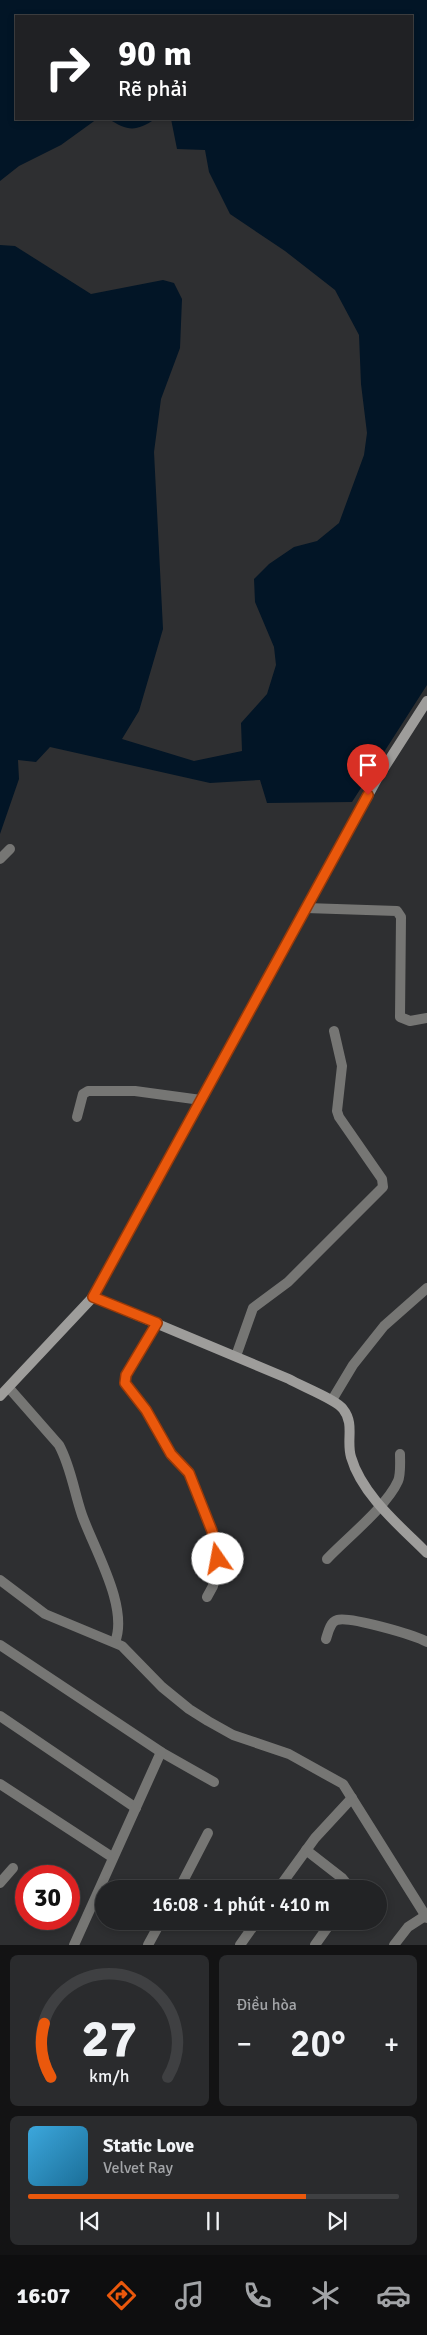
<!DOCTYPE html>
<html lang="vi">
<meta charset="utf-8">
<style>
:root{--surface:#222325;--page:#2a2b2d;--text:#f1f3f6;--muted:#a2a4a7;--line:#3f4042;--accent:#ea580c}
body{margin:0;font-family:Signika,sans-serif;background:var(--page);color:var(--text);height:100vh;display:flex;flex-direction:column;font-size:19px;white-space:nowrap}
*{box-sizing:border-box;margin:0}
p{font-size:16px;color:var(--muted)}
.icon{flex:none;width:28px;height:28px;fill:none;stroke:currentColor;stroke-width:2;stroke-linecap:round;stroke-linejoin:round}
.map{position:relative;height:1945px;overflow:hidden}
.sheet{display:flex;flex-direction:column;gap:10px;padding:10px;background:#131314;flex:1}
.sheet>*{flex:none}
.banner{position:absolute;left:15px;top:15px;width:398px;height:105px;border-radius:0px;box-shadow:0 2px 8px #0003,0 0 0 1px var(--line);background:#202124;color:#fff;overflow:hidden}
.speed{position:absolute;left:15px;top:1865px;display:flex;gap:10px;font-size:25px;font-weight:700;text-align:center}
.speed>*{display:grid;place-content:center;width:65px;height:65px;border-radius:50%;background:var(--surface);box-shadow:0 2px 8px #0003,0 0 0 1px var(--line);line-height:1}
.speed .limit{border:8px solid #d22;background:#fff;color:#111}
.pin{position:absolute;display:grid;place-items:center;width:42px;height:42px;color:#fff;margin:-51px -21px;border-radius:50% 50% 50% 0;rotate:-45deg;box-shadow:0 0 5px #0007}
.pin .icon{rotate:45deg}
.me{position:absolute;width:55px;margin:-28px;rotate:348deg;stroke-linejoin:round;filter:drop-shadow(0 0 4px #0008)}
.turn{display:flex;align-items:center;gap:18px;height:105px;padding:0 20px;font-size:22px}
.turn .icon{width:65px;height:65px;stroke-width:2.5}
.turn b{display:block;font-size:35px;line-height:42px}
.big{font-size:38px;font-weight:600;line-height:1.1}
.sheet .tile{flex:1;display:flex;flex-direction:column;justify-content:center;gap:8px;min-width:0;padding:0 18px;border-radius:8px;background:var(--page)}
.sheet .dial{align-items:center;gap:0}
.dial svg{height:130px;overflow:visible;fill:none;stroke:var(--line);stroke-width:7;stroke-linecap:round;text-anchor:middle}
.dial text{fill:var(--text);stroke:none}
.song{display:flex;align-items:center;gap:15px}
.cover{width:60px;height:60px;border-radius:8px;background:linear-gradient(135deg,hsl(200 70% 55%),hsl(200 70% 35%))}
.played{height:5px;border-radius:2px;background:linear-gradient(90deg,var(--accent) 75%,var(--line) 75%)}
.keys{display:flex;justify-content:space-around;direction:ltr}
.heat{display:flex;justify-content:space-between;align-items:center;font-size:28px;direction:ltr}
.sheet .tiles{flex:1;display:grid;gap:10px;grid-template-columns:1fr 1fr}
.tile:last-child{grid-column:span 2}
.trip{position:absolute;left:95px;top:1880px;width:292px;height:50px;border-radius:25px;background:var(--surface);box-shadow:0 2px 8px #0003,0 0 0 1px var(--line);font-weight:600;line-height:50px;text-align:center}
.tab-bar{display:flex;height:80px;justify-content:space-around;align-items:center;background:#0e0e0f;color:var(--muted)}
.tab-bar .icon{width:35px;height:35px}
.tab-bar .active{color:var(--accent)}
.tab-bar b{font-size:22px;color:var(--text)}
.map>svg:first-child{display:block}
.water{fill:#021526}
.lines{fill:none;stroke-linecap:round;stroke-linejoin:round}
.street{stroke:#767674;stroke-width:10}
.secondary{stroke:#9e9d9b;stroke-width:10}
.route-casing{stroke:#983908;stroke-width:12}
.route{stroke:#ea580c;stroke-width:9}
</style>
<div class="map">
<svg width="427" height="1945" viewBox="0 0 427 1945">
<rect width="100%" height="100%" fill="#2e2f31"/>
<!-- water -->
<g class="water">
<polygon points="0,0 427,0 427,685 352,802 267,803 260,780 210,783 50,747 36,762 18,760 19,779 0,834 0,245 15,246 91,294 163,280 174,283 182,299 180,348 161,399 154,452 163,629 139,711 122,739 194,761 242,751 241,723 267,694 276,665 274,647 255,602 254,579 269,564 294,547 317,541 339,523 364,455 367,433 361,384 359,335 335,290 285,251 230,214 209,172 205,150 177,149 171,119 411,119 411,16 16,16 16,119 97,119 61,145 19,166 0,181"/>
<path d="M109,119H155C136,132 127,131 109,119Z"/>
</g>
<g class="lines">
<!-- street -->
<g class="street">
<polyline points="0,859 10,849"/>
<polyline points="306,908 397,911 401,917 400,1017 410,1021 427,1018"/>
<polyline points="77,1117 83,1094 88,1091 135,1091 201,1100"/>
<polyline points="157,1323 126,1375 125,1383 146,1410 171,1454 189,1473 212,1531 218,1559 213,1586 207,1597"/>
<polyline points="236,1356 253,1308 288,1282 383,1187 382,1179 339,1117 337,1111 342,1066 334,1031"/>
<path d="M9,1388L59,1445C71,1467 74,1492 82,1515C94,1549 129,1607 115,1642"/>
<polyline points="332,1400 353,1365 384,1326 427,1288"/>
<path d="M327,1559C346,1539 387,1506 398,1481C401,1474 400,1462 400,1454"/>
<polyline points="0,1580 45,1614 122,1646 162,1687 189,1709 208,1721 233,1735 289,1754 343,1784 427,1918"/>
<path d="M326,1639C328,1633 330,1622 337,1620C349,1616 415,1635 427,1642"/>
<polyline points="0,1645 161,1752 214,1782"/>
<polyline points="0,1716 136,1808"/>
<polyline points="0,1784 112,1857"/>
<polyline points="306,1850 342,1878 351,1889"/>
<polyline points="0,1883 13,1868"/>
<polyline points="179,1889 208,1833"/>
<polyline points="278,1889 315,1838 352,1798"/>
<polyline points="74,1945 161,1752"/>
<polyline points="148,1945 161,1921"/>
<polyline points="240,1945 257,1921"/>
<polyline points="315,1945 332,1921"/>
<polyline points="394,1945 408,1927 425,1916"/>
</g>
<!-- secondary -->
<g class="secondary">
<path d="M93,1297L289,1379C301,1386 337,1400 343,1409C355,1424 346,1440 351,1457C362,1495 400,1526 427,1553"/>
<polyline points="0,1396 93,1297 377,779 427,701"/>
</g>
</g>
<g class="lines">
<defs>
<polyline id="route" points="218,1559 212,1531 189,1473 171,1454 146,1410 125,1383 126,1375 157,1323 93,1297 368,795"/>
</defs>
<!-- route casing -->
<use href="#route" class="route-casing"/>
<!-- route -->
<use href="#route" class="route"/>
</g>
</svg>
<div class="speed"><div class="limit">30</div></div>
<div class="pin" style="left:368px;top:795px;background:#d93025"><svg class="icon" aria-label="arrive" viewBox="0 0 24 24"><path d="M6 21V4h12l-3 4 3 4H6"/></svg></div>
<svg class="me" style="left:218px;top:1559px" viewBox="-20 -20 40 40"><circle r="19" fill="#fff"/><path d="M0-13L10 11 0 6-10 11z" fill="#ea580c"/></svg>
<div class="trip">16:08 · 1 phút · 410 m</div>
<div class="banner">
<div class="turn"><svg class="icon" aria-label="right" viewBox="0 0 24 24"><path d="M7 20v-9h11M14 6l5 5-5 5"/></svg><div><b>90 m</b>Rẽ phải</div></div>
</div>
</div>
<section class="sheet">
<div class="tiles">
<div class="tile dial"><svg viewBox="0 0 100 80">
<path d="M14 69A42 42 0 1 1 86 69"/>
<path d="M14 69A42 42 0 0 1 10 36" stroke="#ea580c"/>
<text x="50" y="56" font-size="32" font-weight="700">27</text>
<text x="50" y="72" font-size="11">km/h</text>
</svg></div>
<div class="tile"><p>Điều hòa</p>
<div class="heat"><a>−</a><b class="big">20°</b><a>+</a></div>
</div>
<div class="tile">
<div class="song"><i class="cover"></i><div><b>Static Love</b><p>Velvet Ray</p></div></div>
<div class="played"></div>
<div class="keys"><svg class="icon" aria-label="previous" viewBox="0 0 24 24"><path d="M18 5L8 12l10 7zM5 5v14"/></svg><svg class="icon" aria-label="pause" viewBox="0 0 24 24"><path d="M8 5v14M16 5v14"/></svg><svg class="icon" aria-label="next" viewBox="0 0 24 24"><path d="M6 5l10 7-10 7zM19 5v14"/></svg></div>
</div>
</div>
</section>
<nav class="tab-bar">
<b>16:07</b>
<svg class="icon active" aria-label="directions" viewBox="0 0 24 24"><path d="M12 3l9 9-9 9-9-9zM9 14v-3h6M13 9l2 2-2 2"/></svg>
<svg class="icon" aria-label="music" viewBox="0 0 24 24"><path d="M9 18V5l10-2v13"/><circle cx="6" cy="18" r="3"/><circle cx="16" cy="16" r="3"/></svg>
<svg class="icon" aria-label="phone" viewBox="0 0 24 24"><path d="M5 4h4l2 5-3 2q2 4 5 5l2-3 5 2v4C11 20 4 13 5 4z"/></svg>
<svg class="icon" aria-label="climate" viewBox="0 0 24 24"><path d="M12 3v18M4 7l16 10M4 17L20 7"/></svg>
<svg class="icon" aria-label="car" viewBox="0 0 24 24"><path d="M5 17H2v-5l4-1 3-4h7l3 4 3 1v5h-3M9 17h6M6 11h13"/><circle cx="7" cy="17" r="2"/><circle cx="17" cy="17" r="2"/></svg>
</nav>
